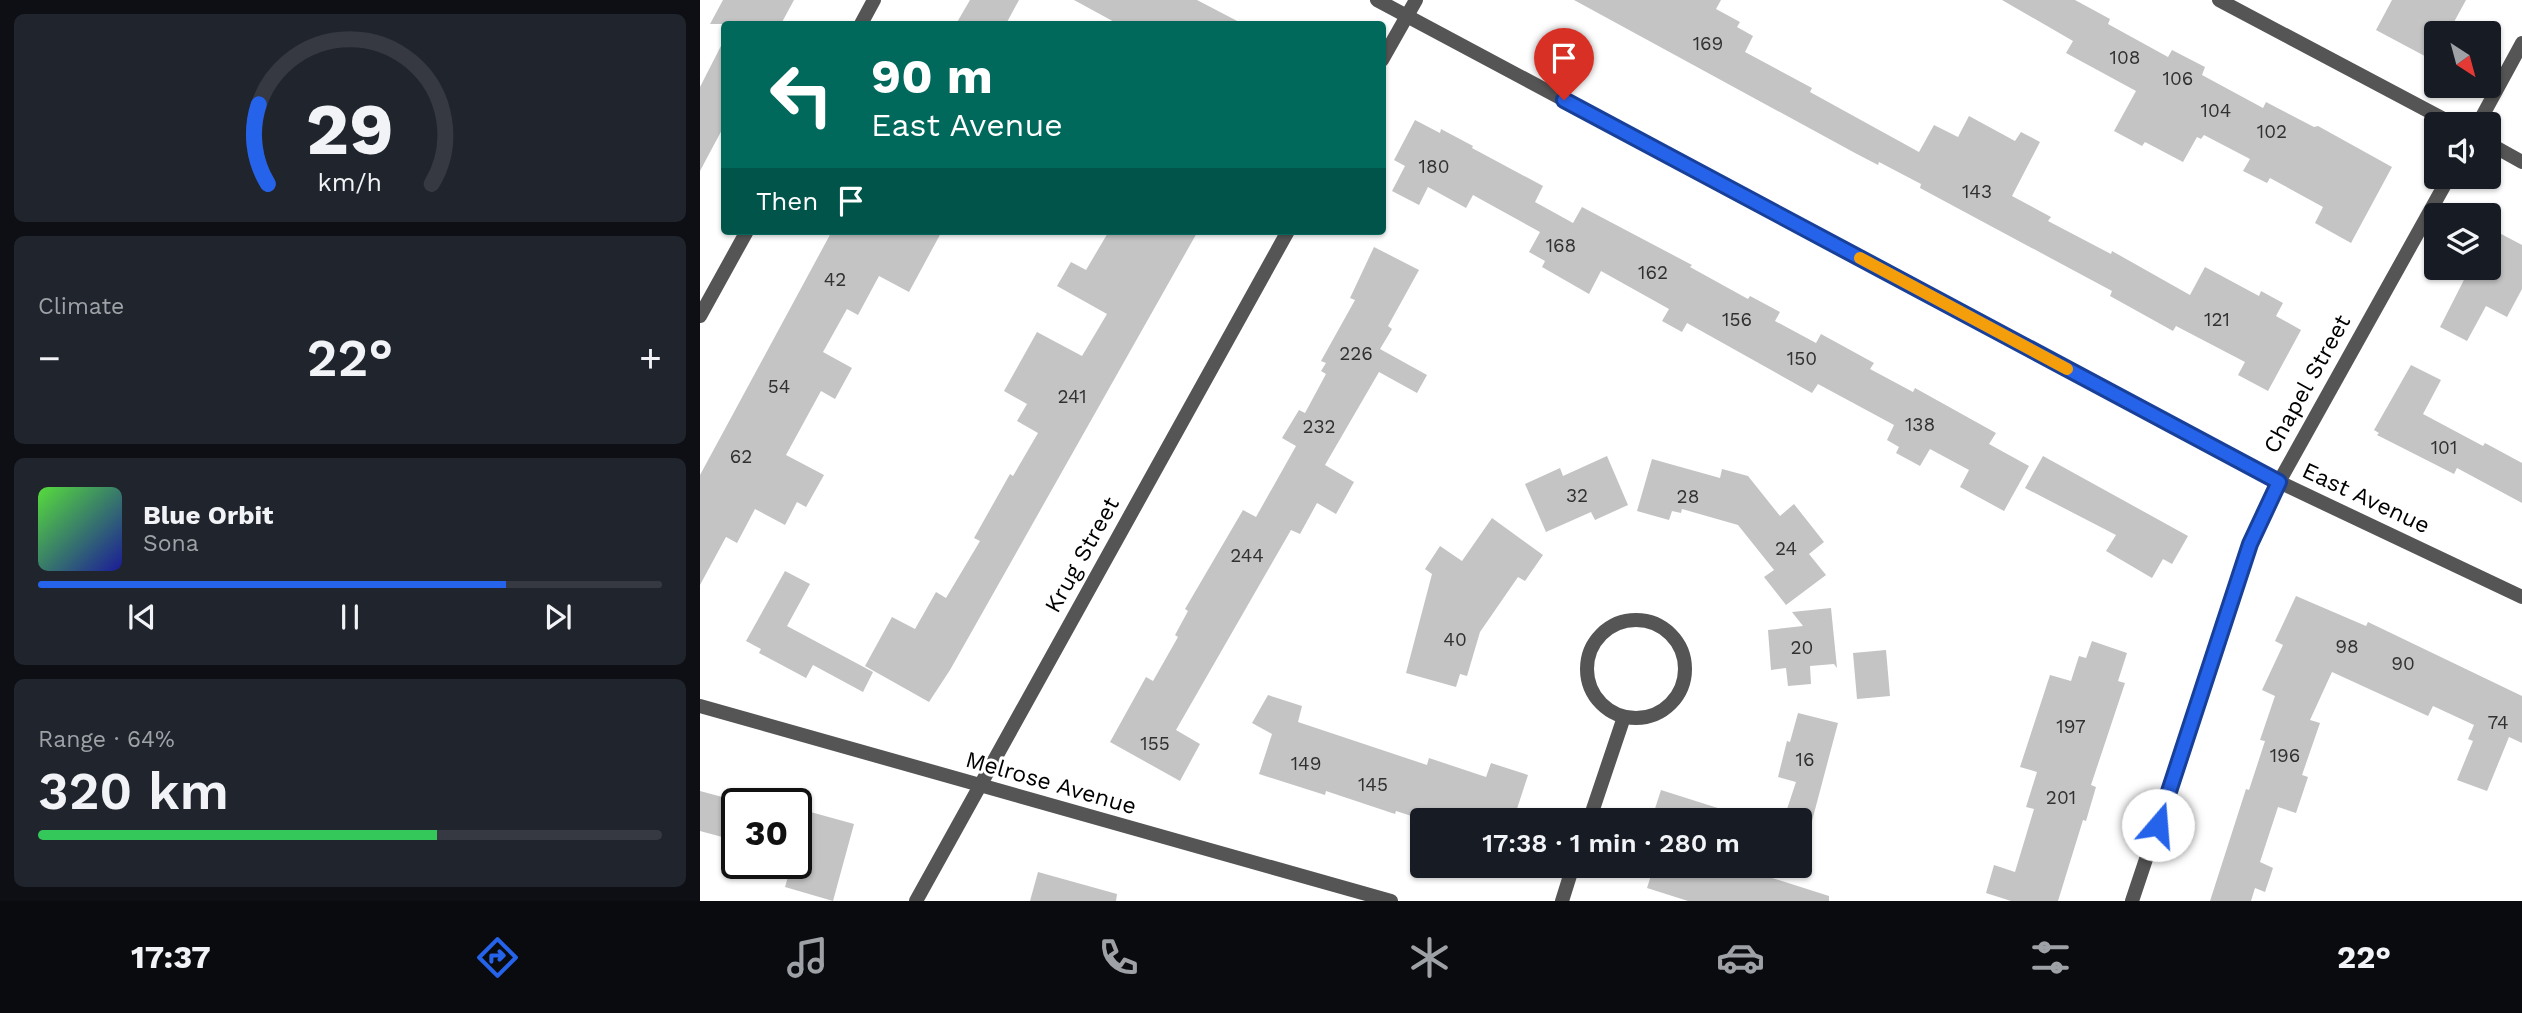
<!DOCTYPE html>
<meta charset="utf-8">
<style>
:root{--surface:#171b24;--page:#20242c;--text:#f1f3f6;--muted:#9ea1a6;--line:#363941;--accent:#2563eb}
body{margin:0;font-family:"Work Sans",sans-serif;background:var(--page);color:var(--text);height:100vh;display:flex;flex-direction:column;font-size:26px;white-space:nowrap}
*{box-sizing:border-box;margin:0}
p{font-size:23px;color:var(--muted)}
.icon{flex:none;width:38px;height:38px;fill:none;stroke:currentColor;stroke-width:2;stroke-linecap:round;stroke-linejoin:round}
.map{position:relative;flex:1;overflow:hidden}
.sheet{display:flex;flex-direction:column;gap:14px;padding:14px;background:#0d0f14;width:700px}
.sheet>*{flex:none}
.hud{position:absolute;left:21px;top:21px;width:665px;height:214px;border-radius:7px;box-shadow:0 2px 5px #0004;background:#00695c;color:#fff;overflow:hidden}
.needle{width:46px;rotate:144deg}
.tools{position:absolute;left:1724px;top:21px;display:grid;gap:14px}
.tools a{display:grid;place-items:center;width:77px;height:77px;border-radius:7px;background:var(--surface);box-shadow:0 2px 5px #0004;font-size:35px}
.speed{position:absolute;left:21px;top:788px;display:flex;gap:14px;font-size:35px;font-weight:700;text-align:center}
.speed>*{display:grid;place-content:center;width:91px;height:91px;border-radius:50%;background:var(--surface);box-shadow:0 2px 5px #0004;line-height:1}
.speed .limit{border:4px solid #111;border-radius:10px;background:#fff;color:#111}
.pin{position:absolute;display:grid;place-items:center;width:60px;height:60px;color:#fff;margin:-72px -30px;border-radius:50% 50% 50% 0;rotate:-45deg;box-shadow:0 0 7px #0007}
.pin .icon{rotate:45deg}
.me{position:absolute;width:77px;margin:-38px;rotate:18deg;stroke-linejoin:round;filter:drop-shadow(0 0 5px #0008)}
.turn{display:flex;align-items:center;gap:24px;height:147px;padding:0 35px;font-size:32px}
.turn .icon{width:91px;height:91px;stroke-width:2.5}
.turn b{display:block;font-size:49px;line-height:60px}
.then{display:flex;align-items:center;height:66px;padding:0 35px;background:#0003;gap:14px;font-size:26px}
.big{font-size:52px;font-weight:600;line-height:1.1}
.sheet .card{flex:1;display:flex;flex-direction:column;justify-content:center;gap:10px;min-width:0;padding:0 24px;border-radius:10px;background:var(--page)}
.sheet .dial{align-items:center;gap:0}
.dial svg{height:182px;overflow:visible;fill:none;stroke:var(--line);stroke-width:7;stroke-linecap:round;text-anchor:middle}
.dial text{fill:var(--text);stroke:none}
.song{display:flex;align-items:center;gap:21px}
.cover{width:84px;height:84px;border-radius:10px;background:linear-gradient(135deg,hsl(110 70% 55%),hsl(240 70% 35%))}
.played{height:7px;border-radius:4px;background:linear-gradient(90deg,var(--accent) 75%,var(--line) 75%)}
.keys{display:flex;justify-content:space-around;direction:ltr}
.heat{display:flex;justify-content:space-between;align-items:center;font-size:38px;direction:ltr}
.charge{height:10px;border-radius:5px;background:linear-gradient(90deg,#34c759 64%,var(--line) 0)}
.trip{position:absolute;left:710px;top:808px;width:402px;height:70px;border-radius:7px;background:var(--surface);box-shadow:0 2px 5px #0004;font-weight:600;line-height:70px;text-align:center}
.dock{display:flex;height:112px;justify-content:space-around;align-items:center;background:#090b0e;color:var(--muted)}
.dock .icon{width:49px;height:49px}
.dock .on{color:var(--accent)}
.dock b{font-size:32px;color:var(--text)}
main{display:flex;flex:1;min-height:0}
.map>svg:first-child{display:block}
.building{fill:#c4c4c4}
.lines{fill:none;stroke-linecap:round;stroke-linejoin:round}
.minor{stroke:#555;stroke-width:14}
.tertiary{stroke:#555;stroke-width:14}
.route-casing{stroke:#184099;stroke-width:18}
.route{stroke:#2563eb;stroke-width:12}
.slow{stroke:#f59e0b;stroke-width:12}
.labels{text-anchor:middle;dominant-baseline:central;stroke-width:6;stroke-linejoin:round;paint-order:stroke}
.number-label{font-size:19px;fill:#313131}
.street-label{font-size:23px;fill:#000;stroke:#fff}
</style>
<main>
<section class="sheet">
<div class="card dial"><svg viewBox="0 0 100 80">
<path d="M14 69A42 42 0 1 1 86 69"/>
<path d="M14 69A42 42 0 0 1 10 34" stroke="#2563eb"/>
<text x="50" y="56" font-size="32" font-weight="700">29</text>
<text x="50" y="72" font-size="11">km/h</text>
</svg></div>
<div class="card"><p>Climate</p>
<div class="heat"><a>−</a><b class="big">22°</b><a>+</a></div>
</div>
<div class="card">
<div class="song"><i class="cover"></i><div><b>Blue Orbit</b><p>Sona</p></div></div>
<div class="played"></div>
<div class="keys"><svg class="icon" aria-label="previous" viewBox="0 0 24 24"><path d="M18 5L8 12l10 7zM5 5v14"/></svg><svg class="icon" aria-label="pause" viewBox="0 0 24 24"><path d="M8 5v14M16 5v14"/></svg><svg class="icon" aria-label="next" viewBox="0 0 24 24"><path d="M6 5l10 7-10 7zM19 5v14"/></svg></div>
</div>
<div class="card"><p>Range · 64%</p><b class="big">320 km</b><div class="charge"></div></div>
</section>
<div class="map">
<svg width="1822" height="901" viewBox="0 0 1822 901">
<rect width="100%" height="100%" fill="#fff"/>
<!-- building -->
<g class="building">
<polygon points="23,0 94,0 81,24 10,24"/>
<polygon points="270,0 319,0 306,24 256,24"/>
<polygon points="374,0 497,0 543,24 418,24"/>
<polygon points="874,0 1021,0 1016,9 1040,22 1037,27 1053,36 1045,52 1112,88 1110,92 1219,152 1234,125 1258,137 1269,116 1315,141 1321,132 1340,142 1312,196 1351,217 1348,221 1411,254 1412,251 1490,295 1505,267 1559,296 1561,291 1583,303 1576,316 1601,330 1568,391 1538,375 1545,362 1476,326 1473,331 1410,296 1412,291 1220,188 1221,184 1179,162 1178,165 1155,153"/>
<polygon points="1302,0 1375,0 1410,19 1408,24 1468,57 1472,50 1505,67 1502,75 1563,108 1566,102 1614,127 1618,126 1692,167 1651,243 1615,223 1623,207 1570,178 1567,183 1543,171 1550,159 1504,135 1501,139 1497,137 1483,162 1445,142 1442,146 1414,131 1436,91 1366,53 1373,41"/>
<polygon points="1692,0 1766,0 1748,33 1736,33 1736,62 1676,30"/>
<polygon points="24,40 24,126 0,171 0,87"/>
<polygon points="715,120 740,133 741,129 773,146 772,148 843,186 835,202 873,223 882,207 992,265 990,267 1048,299 1050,296 1080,312 1075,321 1116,343 1121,334 1174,363 1170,369 1213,392 1215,388 1296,433 1289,444 1329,466 1304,511 1260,487 1269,470 1230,449 1220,466 1196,453 1199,447 1187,440 1194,425 1118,384 1112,393 987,323 982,332 962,321 969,309 901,271 889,294 842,267 845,261 829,252 840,232 773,195 766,208 728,187 719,205 692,191 705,166 694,160"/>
<polygon points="1788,227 1822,245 1822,289 1807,317 1786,306 1767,341 1740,327 1770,268 1788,268"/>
<polygon points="132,231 242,231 209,292 179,276 158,315 147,309 123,352 152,368 135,399 121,391 86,455 124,475 106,507 97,502 85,525 55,509 37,543 26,537 0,585 0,475"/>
<polygon points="409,231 498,231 250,670 229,702 165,666 192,617 215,629 236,592 246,598 280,541 274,538 310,474 313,476 338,433 317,421 327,404 304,391 337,332 382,356 407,314 357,286 371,262 386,270"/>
<polygon points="674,247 719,270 688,326 692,329 680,349 727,375 717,393 679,372 625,465 654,482 636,514 617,503 600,534 591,530 476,730 500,744 480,781 410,742 446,677 453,681 478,637 475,635 488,611 485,609 543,510 556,517 596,446 582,438 599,410 605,413 626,374 621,371 626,363 621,361 655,300 650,298"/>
<polygon points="1711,365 1741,380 1723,414 1783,446 1785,443 1822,463 1822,503 1757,468 1754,474 1677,435 1679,433 1674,430"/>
<polygon points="907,456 928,505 895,520 891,512 846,532 825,484 860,468 863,476"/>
<polygon points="1343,456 1488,536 1472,564 1463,559 1452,578 1406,551 1416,535 1325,488"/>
<polygon points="952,459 1020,478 1022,469 1048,476 1080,516 1094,504 1124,542 1109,554 1126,575 1086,605 1064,577 1074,570 1038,525 982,509 981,513 972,511 969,520 937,511"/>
<polygon points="792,518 843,555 825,581 818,577 780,632 767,676 760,674 756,687 706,673 732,574 725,569 740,546 762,561"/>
<polygon points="85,571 110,584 87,626 173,672 163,692 113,665 106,678 59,653 61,649 46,641"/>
<polygon points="1596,596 1666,626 1668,622 1822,696 1822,743 1809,737 1787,791 1757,780 1773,741 1768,739 1774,725 1733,706 1728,716 1632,672 1610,720 1620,723 1602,775 1608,777 1596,813 1578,807 1560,862 1573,868 1565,892 1555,888 1551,901 1510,901 1546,789 1549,790 1565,741 1560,740 1575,696 1562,690 1583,645 1575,641"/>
<polygon points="1131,608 1137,668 1134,664 1110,666 1111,684 1088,686 1086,668 1071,670 1068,630 1103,626 1092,612"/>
<polygon points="1392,641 1427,653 1418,681 1425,683 1391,785 1396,787 1386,821 1383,820 1358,901 1311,901 1286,893 1294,865 1315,872 1334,809 1326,807 1337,772 1320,767 1350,675 1371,681 1379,656 1386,658"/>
<polygon points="1186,650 1190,696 1157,699 1153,653"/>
<polygon points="568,695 602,706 598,722 727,765 729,758 786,777 791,763 828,775 813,821 727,821 696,811 695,814 626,791 625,795 559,774 572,734 552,723"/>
<polygon points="1098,713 1138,723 1112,821 1083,821 1096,782 1078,777 1087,741 1090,742"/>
<polygon points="961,790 1043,816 1042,821 951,821"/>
<polygon points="0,791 37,801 37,841 0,831"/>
<polygon points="96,811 106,813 107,811 154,824 133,901 85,887 92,863 96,863"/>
<polygon points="954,866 1052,866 1050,871 1129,896 1129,901 988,901 947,888"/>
<polygon points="338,872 417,894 416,901 330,901"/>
</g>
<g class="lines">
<!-- minor -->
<g class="minor">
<polyline points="1519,0 1753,124"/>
<polyline points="161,24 174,0"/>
<polyline points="1778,124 1822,43"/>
<polyline points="1788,143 1822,162"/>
<polyline points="0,316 47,231"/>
<circle cx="936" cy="669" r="49"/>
<polyline points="0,706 691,901"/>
<polyline points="889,821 924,717"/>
<polyline points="862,901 873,866"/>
<polyline points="1432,901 1553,539 1579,482 1749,177"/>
</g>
<!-- tertiary -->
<g class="tertiary">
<polyline points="677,0 1579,482 1822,597"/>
<polyline points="682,60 716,0"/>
<polyline points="216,901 588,231"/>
</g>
</g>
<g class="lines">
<defs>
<polyline id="route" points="864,100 1579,482 1550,544 1458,825"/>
</defs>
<!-- route casing -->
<use href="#route" class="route-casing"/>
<!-- route -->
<use href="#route" class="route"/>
<!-- slow -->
<polyline class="slow" points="1160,258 1367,369"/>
</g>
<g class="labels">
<!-- number labels -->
<g class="number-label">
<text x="1008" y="43">169</text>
<text x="1425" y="57">108</text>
<text x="1478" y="78">106</text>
<text x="1516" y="110">104</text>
<text x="1572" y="131">102</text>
<text x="734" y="166">180</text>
<text x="1277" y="191">143</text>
<text x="861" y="245">168</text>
<text x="953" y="272">162</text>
<text x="135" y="279">42</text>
<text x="1037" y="319">156</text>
<text x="1517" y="319">121</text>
<text x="656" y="353">226</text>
<text x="1102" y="358">150</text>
<text x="79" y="386">54</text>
<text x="372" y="396">241</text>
<text x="1220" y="424">138</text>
<text x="619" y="426">232</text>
<text x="1744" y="447">101</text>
<text x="41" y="456">62</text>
<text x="877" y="495">32</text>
<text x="988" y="496">28</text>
<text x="1086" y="548">24</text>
<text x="547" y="555">244</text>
<text x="755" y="639">40</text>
<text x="1647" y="646">98</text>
<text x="1102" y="647">20</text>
<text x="1703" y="663">90</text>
<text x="1798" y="722">74</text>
<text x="1371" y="726">197</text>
<text x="455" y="743">155</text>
<text x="1585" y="755">196</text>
<text x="1105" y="759">16</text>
<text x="606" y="763">149</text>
<text x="673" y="784">145</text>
<text x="1361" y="797">201</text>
</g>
<!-- street labels -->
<g class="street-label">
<text transform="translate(1607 384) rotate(-61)">Chapel Street</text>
<text transform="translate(1666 498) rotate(25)">East Avenue</text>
<text transform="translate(382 555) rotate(-61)">Krug Street</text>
<text transform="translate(351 783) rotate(16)">Melrose Avenue</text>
</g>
</g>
</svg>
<div class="tools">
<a><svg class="needle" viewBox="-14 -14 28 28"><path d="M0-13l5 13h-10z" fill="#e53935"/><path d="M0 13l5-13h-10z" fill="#9ea1a6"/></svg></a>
<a><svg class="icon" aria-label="sound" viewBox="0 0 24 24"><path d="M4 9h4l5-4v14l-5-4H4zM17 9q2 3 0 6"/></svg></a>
<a><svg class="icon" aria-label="layers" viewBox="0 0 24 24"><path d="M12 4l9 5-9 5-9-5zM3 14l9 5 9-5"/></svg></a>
</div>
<div class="speed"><div class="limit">30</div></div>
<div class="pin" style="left:864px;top:100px;background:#d93025"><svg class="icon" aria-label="arrive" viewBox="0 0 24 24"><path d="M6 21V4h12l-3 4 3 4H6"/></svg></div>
<svg class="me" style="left:1458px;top:825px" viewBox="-20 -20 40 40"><circle r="19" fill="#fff"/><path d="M0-13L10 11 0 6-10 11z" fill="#2563eb"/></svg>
<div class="trip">17:38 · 1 min · 280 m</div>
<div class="hud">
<div class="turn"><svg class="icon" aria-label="left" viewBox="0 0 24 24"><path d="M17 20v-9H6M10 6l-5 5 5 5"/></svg><div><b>90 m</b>East Avenue</div></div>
<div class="then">Then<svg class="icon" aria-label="arrive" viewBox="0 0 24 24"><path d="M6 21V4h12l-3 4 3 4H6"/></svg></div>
</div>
</div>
</main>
<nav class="dock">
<b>17:37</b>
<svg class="icon on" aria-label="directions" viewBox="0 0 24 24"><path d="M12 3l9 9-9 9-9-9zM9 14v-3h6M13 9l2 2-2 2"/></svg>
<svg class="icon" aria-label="music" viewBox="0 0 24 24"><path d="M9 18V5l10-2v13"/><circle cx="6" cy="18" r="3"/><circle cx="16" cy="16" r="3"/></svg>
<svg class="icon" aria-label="phone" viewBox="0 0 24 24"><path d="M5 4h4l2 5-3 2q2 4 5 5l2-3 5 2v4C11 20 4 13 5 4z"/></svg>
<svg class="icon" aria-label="climate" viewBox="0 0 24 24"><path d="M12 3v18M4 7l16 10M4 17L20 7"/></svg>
<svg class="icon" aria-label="car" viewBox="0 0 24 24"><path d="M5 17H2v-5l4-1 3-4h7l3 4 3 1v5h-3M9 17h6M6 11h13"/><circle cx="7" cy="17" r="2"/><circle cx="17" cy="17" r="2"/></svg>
<svg class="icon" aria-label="filters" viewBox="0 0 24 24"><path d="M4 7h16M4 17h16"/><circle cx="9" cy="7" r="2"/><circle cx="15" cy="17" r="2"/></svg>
<b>22°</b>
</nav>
